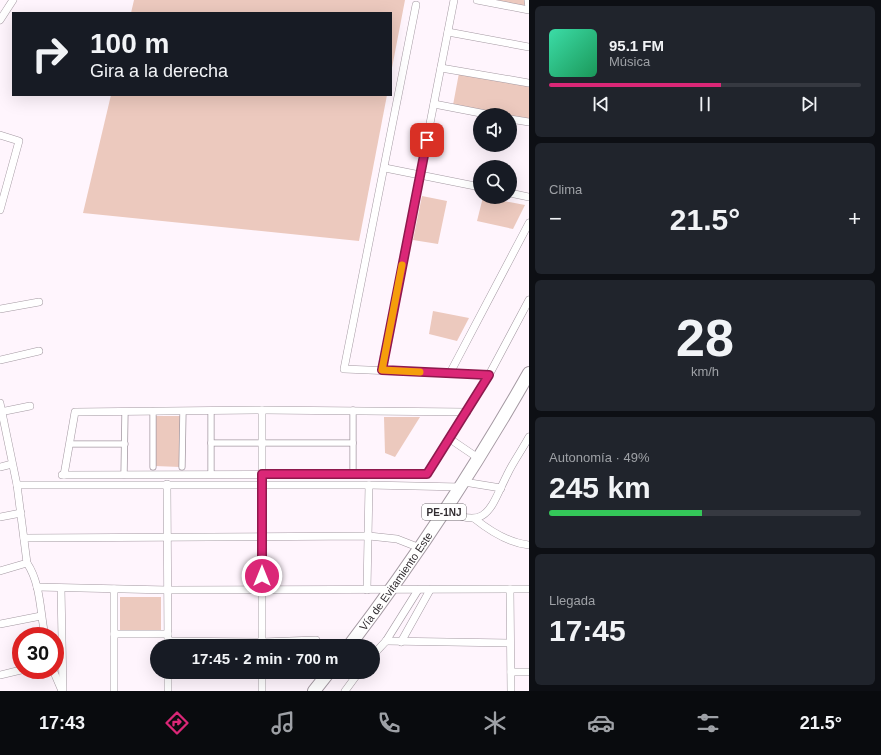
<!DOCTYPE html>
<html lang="es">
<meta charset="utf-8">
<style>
:root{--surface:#171b24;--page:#20242c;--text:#f1f3f6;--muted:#9ea1a6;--line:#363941;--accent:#db2777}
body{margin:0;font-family:Helvetica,sans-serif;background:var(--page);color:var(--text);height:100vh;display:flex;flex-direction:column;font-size:15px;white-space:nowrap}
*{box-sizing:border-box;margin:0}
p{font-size:13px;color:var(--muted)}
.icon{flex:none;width:22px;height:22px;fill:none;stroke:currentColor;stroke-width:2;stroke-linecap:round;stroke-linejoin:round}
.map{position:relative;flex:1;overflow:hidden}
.drawer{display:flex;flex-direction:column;gap:6px;padding:6px;background:#0d0f14;width:352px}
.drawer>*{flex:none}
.hud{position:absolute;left:12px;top:12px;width:380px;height:84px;border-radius:0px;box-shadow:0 4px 16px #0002;background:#171b24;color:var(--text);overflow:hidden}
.buttons{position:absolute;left:473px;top:108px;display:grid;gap:8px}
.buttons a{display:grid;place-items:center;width:44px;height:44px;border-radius:50%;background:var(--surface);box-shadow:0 4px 16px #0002;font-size:20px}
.speed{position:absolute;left:12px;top:627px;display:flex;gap:8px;font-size:20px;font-weight:700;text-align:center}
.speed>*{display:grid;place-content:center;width:52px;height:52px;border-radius:50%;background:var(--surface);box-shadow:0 4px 16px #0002;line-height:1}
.speed .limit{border:6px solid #d22;background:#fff;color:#111}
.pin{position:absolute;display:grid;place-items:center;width:34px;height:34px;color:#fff;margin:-17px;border-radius:8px;box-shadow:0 2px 6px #0006}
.me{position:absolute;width:44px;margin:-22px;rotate:0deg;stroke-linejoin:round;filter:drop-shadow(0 0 3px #0008)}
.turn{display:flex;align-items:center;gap:14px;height:84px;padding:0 12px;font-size:18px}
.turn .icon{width:52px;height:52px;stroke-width:2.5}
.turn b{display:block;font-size:28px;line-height:34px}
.big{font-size:30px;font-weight:700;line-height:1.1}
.drawer .tile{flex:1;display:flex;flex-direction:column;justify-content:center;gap:6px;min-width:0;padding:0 14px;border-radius:6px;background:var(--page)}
.drawer .dial{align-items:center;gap:0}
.dial b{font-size:52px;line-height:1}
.song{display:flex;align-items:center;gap:12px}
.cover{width:48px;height:48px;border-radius:6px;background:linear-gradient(135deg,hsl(160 70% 55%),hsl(150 70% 35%))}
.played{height:4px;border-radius:2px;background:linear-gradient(90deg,var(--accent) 55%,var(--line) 55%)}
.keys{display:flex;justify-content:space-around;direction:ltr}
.heat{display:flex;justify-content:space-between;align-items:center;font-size:22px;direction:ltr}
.charge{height:6px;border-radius:3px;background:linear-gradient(90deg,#34c759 49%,var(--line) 0)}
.trip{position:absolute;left:150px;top:639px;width:230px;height:40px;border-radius:20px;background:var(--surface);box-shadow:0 4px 16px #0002;font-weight:700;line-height:40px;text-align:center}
.menu{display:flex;height:64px;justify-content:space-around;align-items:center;background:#090b0e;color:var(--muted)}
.menu .icon{width:28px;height:28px}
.menu .active{color:var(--accent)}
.menu b{font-size:18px;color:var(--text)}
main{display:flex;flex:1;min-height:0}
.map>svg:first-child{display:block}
.green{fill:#ecc9be}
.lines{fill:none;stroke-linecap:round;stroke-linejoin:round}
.pedestrian-casing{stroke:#a499a2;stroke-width:7}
.minor-casing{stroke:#a499a2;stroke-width:8}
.trunk-casing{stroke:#a499a2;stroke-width:14}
.pedestrian{stroke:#fff;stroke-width:5.5}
.minor{stroke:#fff;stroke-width:7}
.trunk{stroke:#fff;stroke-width:12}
.route-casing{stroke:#8e194d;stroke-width:10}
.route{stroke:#db2777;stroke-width:7}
.slow{stroke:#f59e0b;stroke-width:7}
.labels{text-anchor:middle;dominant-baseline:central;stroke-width:3;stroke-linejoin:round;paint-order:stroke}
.shield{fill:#fff;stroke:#6f6b6e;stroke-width:1}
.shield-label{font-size:10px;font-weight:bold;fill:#312c30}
.street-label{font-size:11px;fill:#312c30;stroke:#fff}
</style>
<main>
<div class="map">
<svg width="529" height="691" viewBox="0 0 529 691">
<rect width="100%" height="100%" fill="#fff5fd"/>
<!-- green -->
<g class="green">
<polygon points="134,0 405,0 391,73 391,13 131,13"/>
<polygon points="491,0 526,0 524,7"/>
<polygon points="459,73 529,86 529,120 453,105"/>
<polygon points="111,95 387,95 359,241 83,213"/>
<polygon points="422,196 447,201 438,244 413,240"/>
<polygon points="483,197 525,205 513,229 477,221"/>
<polygon points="433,311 469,318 457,341 429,334"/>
<polygon points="156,416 181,416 180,467 155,466"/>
<polygon points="384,417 420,417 395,457 385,453"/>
<rect x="120" y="597" width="41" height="33"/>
</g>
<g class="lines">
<defs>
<g id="pedestrian">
<polyline points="353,410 353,474"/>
<polyline points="211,411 211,474"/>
<polyline points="211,443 353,443"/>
<polyline points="70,444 125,444"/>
<polyline points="153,467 153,411"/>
<polyline points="182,467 183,411"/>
<polyline points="124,475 125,412"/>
</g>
<g id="minor">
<polyline points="477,0 529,10"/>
<polyline points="528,0 529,8"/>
<polyline points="416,5 344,369 489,375"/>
<polyline points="0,20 13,0"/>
<polyline points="448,32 529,47"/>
<polyline points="441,68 529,83"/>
<polyline points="434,104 491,115"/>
<polyline points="510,119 529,122"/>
<polyline points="0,135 19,141 0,210"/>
<polyline points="385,168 480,187"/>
<polyline points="510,193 529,197"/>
<polyline points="0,309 39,302"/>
<polyline points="0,360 39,351"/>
<polyline points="382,370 454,0"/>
<polyline points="450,373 529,223"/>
<path d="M0,403L17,485L27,563C41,584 40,612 45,636"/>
<polyline points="262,410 262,646"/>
<polyline points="0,412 30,406"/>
<polyline points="450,439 478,458"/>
<polyline points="0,467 12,464"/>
<polyline points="62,475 427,474 489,375 529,300"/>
<polyline points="64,475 75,412 262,410 467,412"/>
<polyline points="464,482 501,488"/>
<polyline points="167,484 168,646"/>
<polyline points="17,485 369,485 461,487"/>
<path d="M446,510C488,532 491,506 507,475C513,462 522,450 529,437"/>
<polyline points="0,517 21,513"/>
<path d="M475,519C490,531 509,543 529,545"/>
<polyline points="24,538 369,536 397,539 420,548"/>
<polyline points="0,571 27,563"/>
<polyline points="37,587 168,590 529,589"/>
<polyline points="61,588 63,691"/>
<polyline points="114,589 114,691"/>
<polyline points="510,589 511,691"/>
<polyline points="367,590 369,485"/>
<polyline points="0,624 41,616"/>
<polyline points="114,634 168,634"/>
<polyline points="168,641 262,642 316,640"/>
<polyline points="386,641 510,643"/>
<polyline points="401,642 430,590"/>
<polyline points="373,655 386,641 418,590"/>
<polyline points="53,670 62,691"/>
<polyline points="262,672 262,691"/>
<polyline points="511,672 529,672"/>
<polyline points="0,675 21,670"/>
<polyline points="168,691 168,672"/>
<polyline points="345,691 359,672"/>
</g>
<g id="trunk">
<path id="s1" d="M349,646C415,559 475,468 529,373"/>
<polyline points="314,691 329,672"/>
</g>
</defs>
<!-- pedestrian casing -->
<use href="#pedestrian" class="pedestrian-casing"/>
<!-- minor casing -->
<use href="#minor" class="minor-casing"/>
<!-- trunk casing -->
<use href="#trunk" class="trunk-casing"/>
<!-- pedestrian -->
<use href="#pedestrian" class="pedestrian"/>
<!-- minor -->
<use href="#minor" class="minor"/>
<!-- trunk -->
<use href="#trunk" class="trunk"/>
</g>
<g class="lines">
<defs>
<polyline id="route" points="262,576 262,474 427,474 489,375 382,370 427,140"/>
</defs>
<!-- route casing -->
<use href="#route" class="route-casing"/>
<!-- route -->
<use href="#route" class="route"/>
<!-- slow -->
<polyline class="slow" points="402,265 382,370 420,372"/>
</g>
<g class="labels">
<!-- shield labels -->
<rect class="shield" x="422" y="504" width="44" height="16" rx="3"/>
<g class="shield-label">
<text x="444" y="512">PE-1NJ</text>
</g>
<!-- street labels -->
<g class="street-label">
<text stroke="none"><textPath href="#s1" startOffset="80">Vía de Evitamiento Este</textPath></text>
</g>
</g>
</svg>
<div class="buttons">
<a><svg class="icon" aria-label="sound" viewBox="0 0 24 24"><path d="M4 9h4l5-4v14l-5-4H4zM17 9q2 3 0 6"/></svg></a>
<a><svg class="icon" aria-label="search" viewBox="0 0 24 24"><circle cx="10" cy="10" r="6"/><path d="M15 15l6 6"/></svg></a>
</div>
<div class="speed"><div class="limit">30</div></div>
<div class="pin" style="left:427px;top:140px;background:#d93025"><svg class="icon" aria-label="arrive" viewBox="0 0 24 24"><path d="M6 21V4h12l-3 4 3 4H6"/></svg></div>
<svg class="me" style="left:262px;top:576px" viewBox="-20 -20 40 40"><circle r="17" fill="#db2777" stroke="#fff" stroke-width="3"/><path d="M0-11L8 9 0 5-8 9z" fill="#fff"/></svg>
<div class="trip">17:45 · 2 min · 700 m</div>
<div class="hud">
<div class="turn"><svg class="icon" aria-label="right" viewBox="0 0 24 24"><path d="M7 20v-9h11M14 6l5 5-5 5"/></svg><div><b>100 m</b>Gira a la derecha</div></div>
</div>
</div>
<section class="drawer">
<div class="tile">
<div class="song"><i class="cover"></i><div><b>95.1 FM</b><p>Música</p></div></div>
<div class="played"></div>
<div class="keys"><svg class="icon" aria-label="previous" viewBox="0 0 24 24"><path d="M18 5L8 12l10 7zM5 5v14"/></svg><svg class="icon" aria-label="pause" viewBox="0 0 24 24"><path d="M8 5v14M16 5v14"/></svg><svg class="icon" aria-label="next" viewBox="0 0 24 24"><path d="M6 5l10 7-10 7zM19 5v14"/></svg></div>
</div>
<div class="tile"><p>Clima</p>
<div class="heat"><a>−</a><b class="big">21.5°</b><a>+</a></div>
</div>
<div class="tile dial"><b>28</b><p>km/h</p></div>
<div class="tile"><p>Autonomía · 49%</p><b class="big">245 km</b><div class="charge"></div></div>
<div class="tile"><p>Llegada</p><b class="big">17:45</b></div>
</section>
</main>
<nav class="menu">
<b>17:43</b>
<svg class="icon active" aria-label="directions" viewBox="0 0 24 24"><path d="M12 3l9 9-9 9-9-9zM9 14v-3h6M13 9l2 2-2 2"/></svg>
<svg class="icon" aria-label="music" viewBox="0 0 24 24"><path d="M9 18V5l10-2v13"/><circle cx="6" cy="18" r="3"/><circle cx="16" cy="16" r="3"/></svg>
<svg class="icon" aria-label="phone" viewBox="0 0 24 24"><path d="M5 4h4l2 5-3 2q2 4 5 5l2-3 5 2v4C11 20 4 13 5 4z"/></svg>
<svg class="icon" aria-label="climate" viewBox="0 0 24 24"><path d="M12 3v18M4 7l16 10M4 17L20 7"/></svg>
<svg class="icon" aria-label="car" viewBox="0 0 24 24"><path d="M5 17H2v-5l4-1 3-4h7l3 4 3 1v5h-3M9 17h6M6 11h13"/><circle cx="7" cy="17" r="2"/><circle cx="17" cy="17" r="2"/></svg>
<svg class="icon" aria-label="filters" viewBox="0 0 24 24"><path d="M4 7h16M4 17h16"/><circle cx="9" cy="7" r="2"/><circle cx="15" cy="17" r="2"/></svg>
<b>21.5°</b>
</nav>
